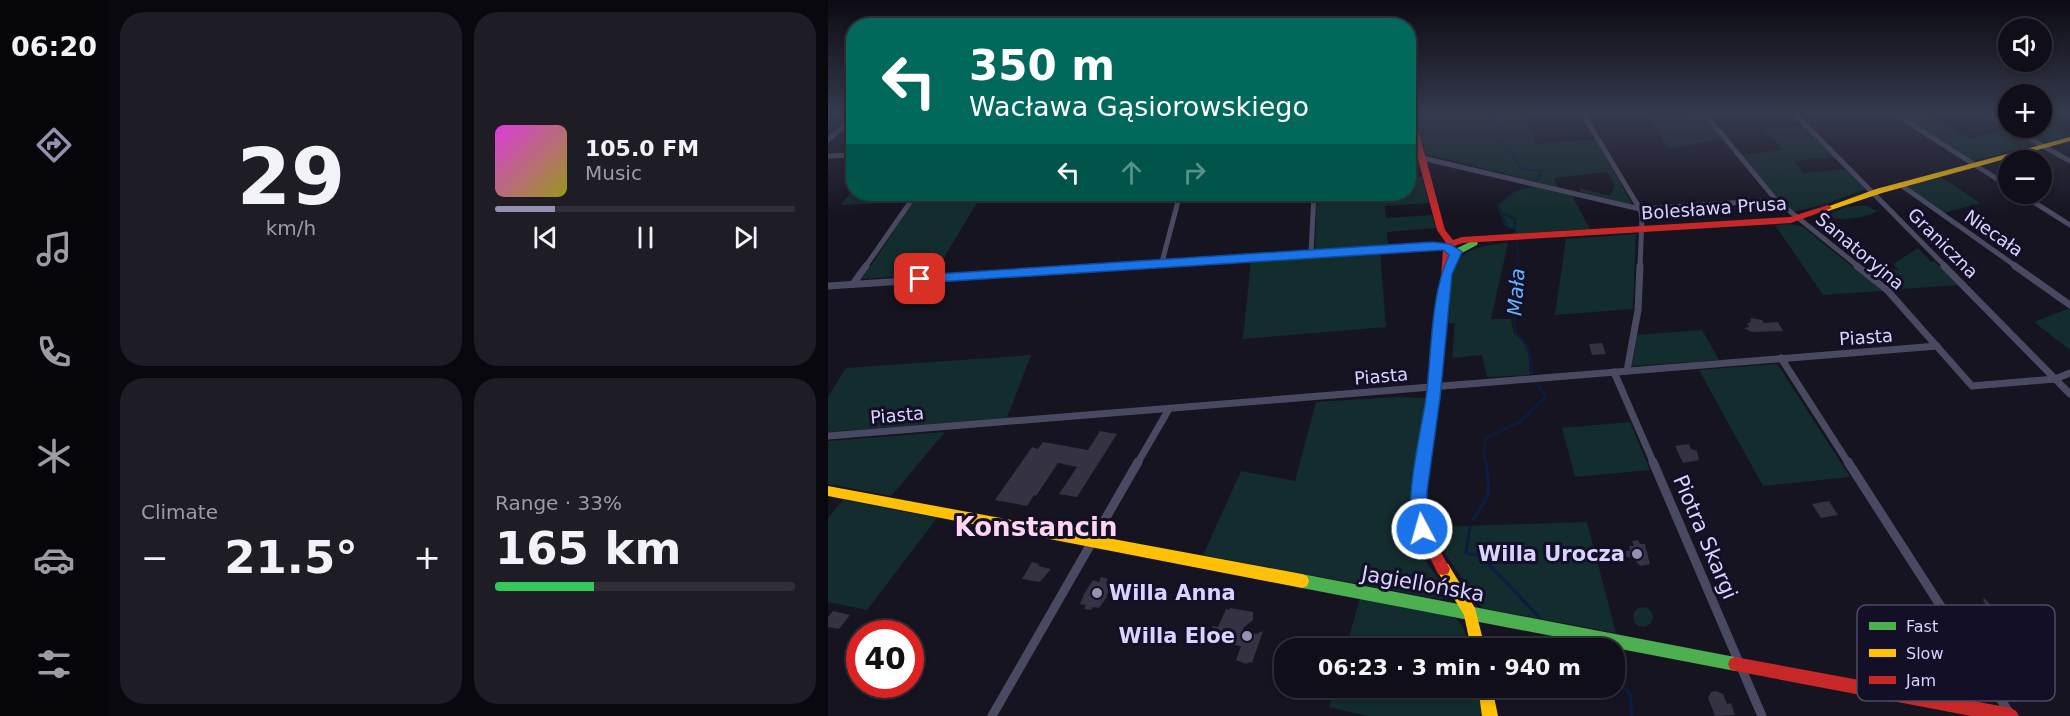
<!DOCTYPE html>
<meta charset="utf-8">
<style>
:root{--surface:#100f19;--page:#1e1d26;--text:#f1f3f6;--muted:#9c9ca2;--line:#302f38;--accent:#9591b1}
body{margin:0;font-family:"DejaVu Sans",sans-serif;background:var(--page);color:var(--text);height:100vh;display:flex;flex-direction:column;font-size:22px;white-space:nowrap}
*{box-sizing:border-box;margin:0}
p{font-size:20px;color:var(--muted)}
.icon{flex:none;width:33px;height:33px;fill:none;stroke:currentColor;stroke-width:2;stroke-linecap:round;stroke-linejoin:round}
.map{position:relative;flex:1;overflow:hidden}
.side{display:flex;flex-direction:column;gap:12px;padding:12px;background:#09080e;width:720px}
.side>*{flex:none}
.banner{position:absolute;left:18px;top:18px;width:570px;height:183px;border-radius:24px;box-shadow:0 3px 9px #0003,0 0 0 2px var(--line);background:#00695c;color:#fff;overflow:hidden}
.tools{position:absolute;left:1170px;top:18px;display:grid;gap:12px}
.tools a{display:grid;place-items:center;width:54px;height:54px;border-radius:50%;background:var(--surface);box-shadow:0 3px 9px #0003,0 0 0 2px var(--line);font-size:30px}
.speed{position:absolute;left:18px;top:620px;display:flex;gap:12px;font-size:30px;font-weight:700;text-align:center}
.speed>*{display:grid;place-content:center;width:78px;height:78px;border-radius:50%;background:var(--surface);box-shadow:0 3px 9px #0003,0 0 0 2px var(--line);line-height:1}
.speed .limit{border:9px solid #d22;background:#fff;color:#111}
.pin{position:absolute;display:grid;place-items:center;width:51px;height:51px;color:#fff;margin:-26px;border-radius:12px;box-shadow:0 3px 9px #0006}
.me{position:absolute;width:66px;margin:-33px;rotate:354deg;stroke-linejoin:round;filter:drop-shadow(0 0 4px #0008)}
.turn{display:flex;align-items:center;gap:21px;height:126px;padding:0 24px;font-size:27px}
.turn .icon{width:78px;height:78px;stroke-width:2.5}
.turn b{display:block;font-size:42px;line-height:51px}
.lanes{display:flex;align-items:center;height:57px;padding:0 24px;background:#0003;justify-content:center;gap:30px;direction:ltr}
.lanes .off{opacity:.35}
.big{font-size:45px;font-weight:800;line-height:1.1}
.side .tile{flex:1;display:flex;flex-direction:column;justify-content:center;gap:9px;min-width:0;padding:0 21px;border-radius:24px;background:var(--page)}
.side .dial{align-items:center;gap:0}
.dial b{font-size:78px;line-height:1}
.song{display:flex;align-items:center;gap:18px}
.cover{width:72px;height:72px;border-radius:9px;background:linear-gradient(135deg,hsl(300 70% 55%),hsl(60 70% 35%))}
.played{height:6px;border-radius:3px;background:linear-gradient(90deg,var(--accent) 20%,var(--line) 20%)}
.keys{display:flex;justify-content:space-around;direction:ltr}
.heat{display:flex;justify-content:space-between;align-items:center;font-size:33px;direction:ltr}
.charge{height:9px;border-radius:4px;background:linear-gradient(90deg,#34c759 33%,var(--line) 0)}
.side .tiles{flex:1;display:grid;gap:12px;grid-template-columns:repeat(2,1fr)}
.trip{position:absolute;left:446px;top:638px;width:351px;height:60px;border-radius:24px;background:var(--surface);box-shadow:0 3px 9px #0003,0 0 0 2px var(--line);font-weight:800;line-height:60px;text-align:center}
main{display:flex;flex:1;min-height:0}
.tabs{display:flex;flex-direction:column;width:108px;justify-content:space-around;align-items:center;background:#06060a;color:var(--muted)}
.tabs .icon{width:42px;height:42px}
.tabs .active{color:var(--accent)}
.tabs b{font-size:27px;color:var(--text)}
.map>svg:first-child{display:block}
.green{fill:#132c2d}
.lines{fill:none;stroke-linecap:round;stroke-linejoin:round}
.stream-far2{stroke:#0b1e41;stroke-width:1.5}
.stream-far1{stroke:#0b1e41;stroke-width:2}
.stream{stroke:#0b1e41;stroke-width:3}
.building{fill:#343243}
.street-far2{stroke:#4a4962;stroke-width:5}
.street-far1{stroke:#4a4962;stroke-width:7}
.street{stroke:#4a4962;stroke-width:9}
.fast{fill:#4caf50;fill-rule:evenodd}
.slow{fill:#ffc107;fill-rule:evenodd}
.jam{fill:#c62828;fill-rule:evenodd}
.route{fill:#1a73e8;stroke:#114b97;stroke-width:1.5}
.poi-dot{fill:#9591b1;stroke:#130f26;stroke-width:2}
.labels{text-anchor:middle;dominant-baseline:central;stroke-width:6;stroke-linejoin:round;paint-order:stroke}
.street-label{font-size:18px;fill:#d9d4ff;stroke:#130f26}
.water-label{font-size:20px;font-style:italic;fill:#62b6ff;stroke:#130f26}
.near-street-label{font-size:21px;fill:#d9d4ff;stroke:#130f26}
.near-poi-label{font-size:21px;font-weight:bold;fill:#d9d4ff;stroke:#130f26;text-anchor:end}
.near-quarter-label{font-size:26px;font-weight:bold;fill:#ffd6f0;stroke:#130f26}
.key{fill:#130f26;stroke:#4e4a67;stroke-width:1.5}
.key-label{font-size:16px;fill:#d9d4ff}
</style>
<main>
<nav class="tabs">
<b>06:20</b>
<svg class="icon active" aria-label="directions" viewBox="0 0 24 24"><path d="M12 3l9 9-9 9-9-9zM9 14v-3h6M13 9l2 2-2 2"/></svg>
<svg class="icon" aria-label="music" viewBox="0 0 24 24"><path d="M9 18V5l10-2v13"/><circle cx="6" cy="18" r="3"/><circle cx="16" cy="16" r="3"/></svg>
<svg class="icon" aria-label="phone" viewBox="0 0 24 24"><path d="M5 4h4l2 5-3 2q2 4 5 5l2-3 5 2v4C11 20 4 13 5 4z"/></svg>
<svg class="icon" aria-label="climate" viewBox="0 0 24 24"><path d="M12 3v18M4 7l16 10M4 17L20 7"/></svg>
<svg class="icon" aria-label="car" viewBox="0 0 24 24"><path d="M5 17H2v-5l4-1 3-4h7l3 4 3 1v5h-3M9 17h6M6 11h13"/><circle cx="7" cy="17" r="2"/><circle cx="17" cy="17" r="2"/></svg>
<svg class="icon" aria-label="filters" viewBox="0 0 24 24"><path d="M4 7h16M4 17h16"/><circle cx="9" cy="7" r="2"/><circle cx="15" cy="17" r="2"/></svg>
</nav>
<section class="side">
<div class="tiles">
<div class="tile dial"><b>29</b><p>km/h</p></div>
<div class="tile">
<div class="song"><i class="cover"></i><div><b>105.0 FM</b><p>Music</p></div></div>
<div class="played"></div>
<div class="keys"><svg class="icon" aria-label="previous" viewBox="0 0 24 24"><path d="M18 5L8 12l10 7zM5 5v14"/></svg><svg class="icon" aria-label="pause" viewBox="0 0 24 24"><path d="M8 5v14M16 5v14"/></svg><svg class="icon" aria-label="next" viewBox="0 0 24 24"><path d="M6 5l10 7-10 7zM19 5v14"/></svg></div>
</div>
<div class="tile"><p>Climate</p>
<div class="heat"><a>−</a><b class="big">21.5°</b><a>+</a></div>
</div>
<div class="tile"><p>Range · 33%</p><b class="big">165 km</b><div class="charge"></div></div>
</div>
</section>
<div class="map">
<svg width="1242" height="716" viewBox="0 0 1242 716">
<rect width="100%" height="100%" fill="#161421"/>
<!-- green -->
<g class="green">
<polygon points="598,114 695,114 709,144 767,139 805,205 752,192 752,188 782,196 787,186 779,172 726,178 730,187 598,154 587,116"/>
<polygon points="874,114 894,139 841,149 820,118"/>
<polygon points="1069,114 1103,114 1141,139 1180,128 1207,145 1145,161"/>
<polygon points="976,126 1006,157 966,161 975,173 1018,169 1037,189 998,204 965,212 949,197 914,155 955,150 936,129"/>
<path d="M1226,126L1242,136C1220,142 1217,145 1196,134Z"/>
<polygon points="581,176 594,177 601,203 557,206 558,218 604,215 608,228 559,232 560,245 487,250 489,194 580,194"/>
<polygon points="1113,177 1152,203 1116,213 1078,186"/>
<polygon points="703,186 744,196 762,229 686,234 686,230 677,226 669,205 686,191"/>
<polygon points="25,189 26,194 84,194 78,202 13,205"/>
<polygon points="356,194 481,194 354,202"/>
<polygon points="153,196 106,274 34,279 86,201"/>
<path d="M1029,206H1039L1050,211C1036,218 1013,222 998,216L1018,207Z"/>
<polygon points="964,224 975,227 1055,291 995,295 947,225"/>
<polygon points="808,234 805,309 727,315 738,239"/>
<path d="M680,243L663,319H683L686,334C703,346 701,358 702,375L659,377L654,355L624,358L627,323H621C625,268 616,248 680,243Z"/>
<polygon points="1090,248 1103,262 1106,261 1130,285 1074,289 1065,285 1056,273 1057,269 1071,270 1065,264"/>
<polygon points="552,251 558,327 415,339 423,260"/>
<polygon points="1242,308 1242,350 1206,322"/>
<polygon points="874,330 891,360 804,366 809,335"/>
<polygon points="203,355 179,418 0,432 0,397 18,368"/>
<polygon points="948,364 950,365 1022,477 935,486 871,370"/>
<polygon points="568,397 599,398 578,533 624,598 612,599 375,555 413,471 467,481 488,402"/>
<polygon points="802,422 822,470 747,477 734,428"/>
<polygon points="117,432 63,496 0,484 0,441"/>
<polygon points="15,500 109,518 39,610 0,602 0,518"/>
<polygon points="759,522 788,633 654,608 599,527"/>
<path d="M532,598C553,602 614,608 628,619C636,625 639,639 643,648H518Z"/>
<circle cx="815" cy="617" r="10"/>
<polygon points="507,687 650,687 655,716 539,716 501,707"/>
</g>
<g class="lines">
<!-- stream-far2 -->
<g class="stream-far2">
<polyline points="660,114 661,121 677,133 671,143 686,157 693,169 712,171 713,175 708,181"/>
<polyline points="674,213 679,227 684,229"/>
<polyline points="689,234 686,229 687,219 674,213 671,205 687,191 704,187"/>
<polyline points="689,242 691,267"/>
</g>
<!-- stream-far1 -->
<g class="stream-far1">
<path d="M691,266C693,291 682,310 688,334C701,343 704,358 704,373"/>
<polyline points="658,464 656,449 658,438 693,421 718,397 708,383"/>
</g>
<!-- stream -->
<g class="stream">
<path d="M645,519C664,493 662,493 658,462"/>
<polyline points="642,526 638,553 653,556 712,618"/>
<polyline points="719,635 725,648"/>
<polyline points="786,680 802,693 804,716"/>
</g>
</g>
<!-- building -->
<g class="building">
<polygon points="923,318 934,320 936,323 950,322 955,331 924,332 916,328 921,327 919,323 922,323"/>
<polygon points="774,343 778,354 764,355 761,344"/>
<polygon points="272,431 289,434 249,497 231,494 249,467 230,463 208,496 206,495 199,506 167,500 204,447 210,449 215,442 260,450"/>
<polygon points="861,444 863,449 869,451 871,460 855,463 847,446"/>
<polygon points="1001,501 1010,515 993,518 984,504"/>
<polygon points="810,540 812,544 817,544 822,564 812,566 805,558 798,557 796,551 802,551 801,546 806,546 804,541"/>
<polygon points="204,562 211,564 210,566 223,569 212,582 194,579"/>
<polygon points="273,577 280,579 278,583 284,584 277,600 271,608 265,607 263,610 256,609 258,605 252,604 256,594 265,580 271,582"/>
<polygon points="1156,598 1171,613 1175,612 1188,634 1176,636 1171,630 1168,630 1160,622 1156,612 1162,611 1155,600"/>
<polygon points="402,608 425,612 425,620 414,629 428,634 435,631 424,663 420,662 419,664 408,660 413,646 401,644 403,639 382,634 385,626 390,627 398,609 401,610"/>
<polygon points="5,611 22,615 11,629 0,627 0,617"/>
<polygon points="468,687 498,687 495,699 466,693"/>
<polygon points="888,691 895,694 899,704 903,703 907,715 887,716 880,698 883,692"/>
</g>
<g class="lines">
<!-- street-far2 -->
<g class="street-far2">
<polyline points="755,114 812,209 814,218 812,267"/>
<polyline points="877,114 948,200 1031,267"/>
<polyline points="967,114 1118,267"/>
<polyline points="1067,114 1180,186"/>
<polyline points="1158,114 1180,126"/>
<polyline points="1183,128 1242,161"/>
<polyline points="0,140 26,117"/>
<polyline points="0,156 26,155"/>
<polyline points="594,158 812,209 948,200"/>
<polyline points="1073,185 1189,267"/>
<polyline points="1193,194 1242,225"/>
<polyline points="85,199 178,194"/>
<polyline points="483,253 486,194"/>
<polyline points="334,262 352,194"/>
<polyline points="37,267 88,194"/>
<polyline points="282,267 618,247"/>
</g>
<!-- street-far1 -->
<g class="street-far1">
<polyline points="1029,266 1059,290 1144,386 1227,379 1242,373"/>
<polyline points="1116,266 1242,394"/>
<polyline points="1187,266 1242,305"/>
<polyline points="25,284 38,266"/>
<polyline points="0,286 305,266"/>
<polyline points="953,358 1021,464"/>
<polyline points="799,371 810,310 812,266"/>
<polyline points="786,372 826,464"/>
<polyline points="0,436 1109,346"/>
<polyline points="309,464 341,409"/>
</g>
<!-- street -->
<g class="street">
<polyline points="825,462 934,716"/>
<polyline points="1020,462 1182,714"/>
<polyline points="164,716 310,462"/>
</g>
<!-- fast -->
<g class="fast">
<polygon points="646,240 650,243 649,245 632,254 623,270 617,270 615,268 625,250"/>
<polygon points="474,574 907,657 912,659 914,664 912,669 907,671 474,588 469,586 467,581 469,576"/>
</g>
<!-- slow -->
<g class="slow">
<polygon points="1242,137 1242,141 1054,193 1000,211 996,208 1048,189"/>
<polygon points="0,486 474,574 479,576 481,581 479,586 474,588 0,496"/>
<polygon points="615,563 620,564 647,608 657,648 643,648 636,615 608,569 610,564"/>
<polygon points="650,687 664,687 670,716 654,716"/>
</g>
<!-- jam -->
<g class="jam">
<polygon points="580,114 586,114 617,230 625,240 634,237 962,217 1000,205 1004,208 963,223 635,243 623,247 625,250 619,327 597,491 600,528 622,569 620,574 615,575 610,574 588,529 585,491 609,327 615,250 614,246 618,243 609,230 580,122"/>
<polygon points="907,657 1183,708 1188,711 1191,716 1143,716 907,671 902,669 900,664 902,659"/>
</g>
</g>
<!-- sky -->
<linearGradient id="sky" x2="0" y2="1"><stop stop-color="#0c0b12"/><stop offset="0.53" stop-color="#363a4e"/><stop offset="1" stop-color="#363a4e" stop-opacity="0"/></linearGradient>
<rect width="1242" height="214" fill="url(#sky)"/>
<!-- route -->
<path class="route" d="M604,242L622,244L634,252L624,274L612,398L599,491V513L602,529L600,534L594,536L588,534C582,521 582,507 583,494C585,462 593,430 598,398C604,353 602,296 621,255L615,250L92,283L86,279L92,275Z"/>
<!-- markers -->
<g class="poi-dot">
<circle cx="809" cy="554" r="6"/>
<circle cx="269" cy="593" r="6"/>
<circle cx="419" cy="636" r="6"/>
</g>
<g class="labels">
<!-- street labels -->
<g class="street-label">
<text transform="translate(886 208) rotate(-4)">Bolesława Prusa</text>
<text transform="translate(1166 233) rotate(35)">Niecała</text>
<text transform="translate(1115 243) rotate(45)">Graniczna</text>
<text transform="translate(1032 251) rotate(40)">Sanatoryjna</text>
<text transform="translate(1038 337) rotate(-4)">Piasta</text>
<text transform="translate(553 376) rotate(-5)">Piasta</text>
<text transform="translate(69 415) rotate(-5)">Piasta</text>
</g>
<!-- water labels -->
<g class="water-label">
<text transform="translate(688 292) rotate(-86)">Mała</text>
</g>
<!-- near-street labels -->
<g class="near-street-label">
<text transform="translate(877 537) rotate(67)">Piotra Skargi</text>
<text transform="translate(595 584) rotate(10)">Jagiellońska</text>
</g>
<!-- near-poi labels -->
<g class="near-poi-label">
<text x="797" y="554">Willa Urocza</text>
<text x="281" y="593" text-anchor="start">Willa Anna</text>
<text x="407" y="636">Willa Eloe</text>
</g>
<!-- near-quarter labels -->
<g class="near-quarter-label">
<text x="208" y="527">Konstancin</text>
</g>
</g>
<!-- legend -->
<rect x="1029" y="605" width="198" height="96" rx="9" class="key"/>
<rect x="1041" y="622" width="27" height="8" fill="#4caf50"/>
<rect x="1041" y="649" width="27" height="8" fill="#ffc107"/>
<rect x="1041" y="676" width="27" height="8" fill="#c62828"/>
<g class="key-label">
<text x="1078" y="632">Fast</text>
<text x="1078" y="659">Slow</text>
<text x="1078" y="686">Jam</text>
</g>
</svg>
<div class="tools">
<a><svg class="icon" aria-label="sound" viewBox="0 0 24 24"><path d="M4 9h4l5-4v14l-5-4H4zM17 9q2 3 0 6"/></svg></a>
<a>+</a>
<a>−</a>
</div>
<div class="speed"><div class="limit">40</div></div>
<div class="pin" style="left:92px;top:279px;background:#d93025"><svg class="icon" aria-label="arrive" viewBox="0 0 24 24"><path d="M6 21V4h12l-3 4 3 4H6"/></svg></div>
<svg class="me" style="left:594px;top:529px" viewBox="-20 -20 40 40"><circle r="17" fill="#1a73e8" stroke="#fff" stroke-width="3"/><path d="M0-11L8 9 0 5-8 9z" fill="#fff"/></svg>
<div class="trip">06:23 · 3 min · 940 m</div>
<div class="banner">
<div class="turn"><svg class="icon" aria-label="left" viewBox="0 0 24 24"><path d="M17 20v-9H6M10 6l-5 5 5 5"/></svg><div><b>350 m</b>Wacława Gąsiorowskiego</div></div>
<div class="lanes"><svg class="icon" aria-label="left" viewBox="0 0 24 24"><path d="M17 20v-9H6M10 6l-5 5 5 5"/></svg><svg class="icon off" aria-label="ahead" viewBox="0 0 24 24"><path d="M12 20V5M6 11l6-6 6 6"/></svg><svg class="icon off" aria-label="right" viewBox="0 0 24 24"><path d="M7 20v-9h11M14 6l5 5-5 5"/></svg></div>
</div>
</div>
</main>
